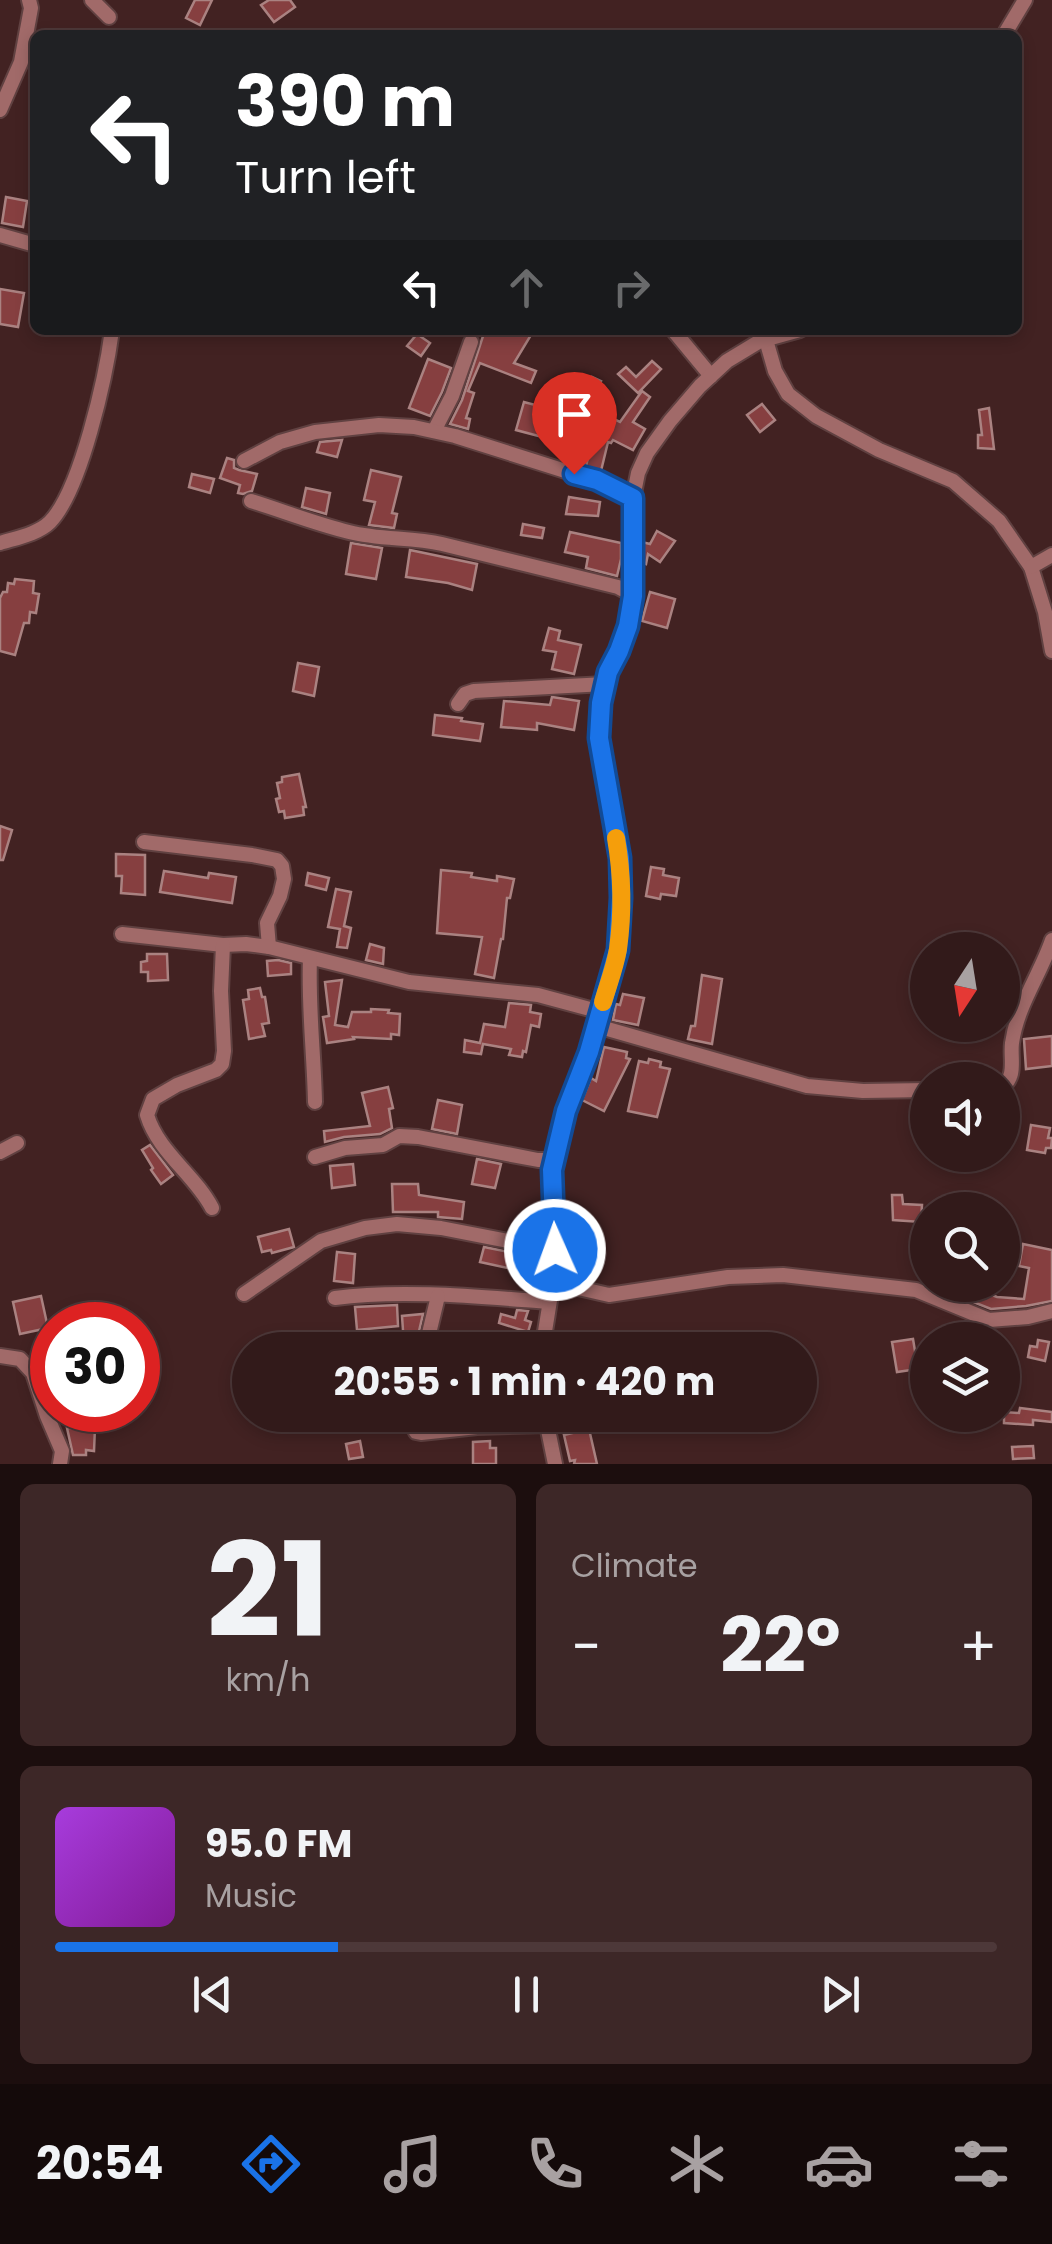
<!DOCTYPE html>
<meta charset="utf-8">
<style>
:root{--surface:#321a1a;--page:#3d2727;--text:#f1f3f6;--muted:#a8a1a2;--line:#4d3839;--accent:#1a73e8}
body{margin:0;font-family:Poppins,sans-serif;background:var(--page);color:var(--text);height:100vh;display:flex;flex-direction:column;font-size:38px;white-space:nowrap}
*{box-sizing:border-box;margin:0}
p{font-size:32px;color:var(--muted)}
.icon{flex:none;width:55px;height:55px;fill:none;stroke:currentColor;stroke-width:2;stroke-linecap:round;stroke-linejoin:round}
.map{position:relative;height:1464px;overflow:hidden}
.panel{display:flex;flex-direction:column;gap:20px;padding:20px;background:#1c0e0e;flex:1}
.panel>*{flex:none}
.top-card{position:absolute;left:30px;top:30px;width:992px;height:305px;border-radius:15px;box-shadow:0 5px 15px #0003,0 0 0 2px var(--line);background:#202124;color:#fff;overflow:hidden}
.needle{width:65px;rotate:192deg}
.fabs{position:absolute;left:910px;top:932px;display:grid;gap:20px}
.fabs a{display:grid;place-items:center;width:110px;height:110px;border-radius:50%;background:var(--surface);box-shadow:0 5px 15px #0003,0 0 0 2px var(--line);font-size:50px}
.speed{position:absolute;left:30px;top:1302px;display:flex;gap:20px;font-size:50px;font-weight:700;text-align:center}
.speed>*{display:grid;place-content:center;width:130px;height:130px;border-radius:50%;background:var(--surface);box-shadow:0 5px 15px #0003,0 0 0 2px var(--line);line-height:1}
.speed .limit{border:15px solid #d22;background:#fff;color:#111}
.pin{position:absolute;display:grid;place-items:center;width:85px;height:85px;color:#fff;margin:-102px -42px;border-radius:50% 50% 50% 0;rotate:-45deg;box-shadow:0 0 10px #0007}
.pin .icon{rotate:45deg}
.me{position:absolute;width:110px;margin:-55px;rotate:358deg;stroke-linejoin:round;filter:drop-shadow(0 0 8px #0008)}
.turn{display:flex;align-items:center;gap:35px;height:210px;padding:0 40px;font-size:45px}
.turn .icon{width:130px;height:130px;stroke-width:2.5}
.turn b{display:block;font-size:70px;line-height:85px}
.lanes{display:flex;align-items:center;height:95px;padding:0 40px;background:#0003;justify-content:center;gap:50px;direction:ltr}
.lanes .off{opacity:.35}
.big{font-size:75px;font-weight:700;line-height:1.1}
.panel .tile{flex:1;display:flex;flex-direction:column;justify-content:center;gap:15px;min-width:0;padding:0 35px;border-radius:15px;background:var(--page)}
.panel .dial{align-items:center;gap:0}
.dial b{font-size:130px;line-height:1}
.song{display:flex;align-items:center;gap:30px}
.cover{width:120px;height:120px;border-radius:15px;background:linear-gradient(135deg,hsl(280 70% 55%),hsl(290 70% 35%))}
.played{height:10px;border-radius:5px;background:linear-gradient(90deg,var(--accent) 30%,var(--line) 30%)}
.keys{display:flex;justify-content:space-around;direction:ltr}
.heat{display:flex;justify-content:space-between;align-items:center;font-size:55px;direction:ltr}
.panel .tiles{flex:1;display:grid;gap:20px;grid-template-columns:1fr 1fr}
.tile:last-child{grid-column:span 2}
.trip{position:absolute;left:232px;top:1332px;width:585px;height:100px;border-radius:50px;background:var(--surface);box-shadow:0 5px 15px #0003,0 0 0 2px var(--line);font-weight:700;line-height:100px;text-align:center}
.tabs{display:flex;height:160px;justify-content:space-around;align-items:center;background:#140a0a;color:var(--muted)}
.tabs .icon{width:70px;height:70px}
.tabs .selected{color:var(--accent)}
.tabs b{font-size:45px;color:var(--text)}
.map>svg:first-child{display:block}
.building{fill:#863f40;stroke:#aa8281;stroke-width:2.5}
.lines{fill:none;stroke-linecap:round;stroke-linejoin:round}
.minor-casing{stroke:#604141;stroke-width:18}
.minor{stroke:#a16a69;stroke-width:14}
.route-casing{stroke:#114b97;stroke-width:25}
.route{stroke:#1a73e8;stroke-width:18}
.slow{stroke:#f59e0b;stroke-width:18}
</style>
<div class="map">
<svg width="1052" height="1464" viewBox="0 0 1052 1464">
<rect width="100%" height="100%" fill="#422222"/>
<!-- building -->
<g class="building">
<polygon points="195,0 212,0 200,25 186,18"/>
<polygon points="269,0 290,0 295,7 274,22 261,5"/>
<polygon points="6,197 27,201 23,227 2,223"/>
<polygon points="0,289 24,293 18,327 0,324"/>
<polygon points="485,330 534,330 514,363 536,371 531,383 480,363 468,391 474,393 466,418 470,419 468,429 450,424 462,400"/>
<polygon points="417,334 430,343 421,356 407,346"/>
<polygon points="428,359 451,368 442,392 430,416 409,408"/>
<polygon points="652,361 661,369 638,393 618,374 626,367 636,377"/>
<polygon points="592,377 601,381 593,398 608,407 605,412 573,399 579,389 585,393"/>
<polygon points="642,391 650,397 633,422 645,429 633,450 613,440 611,443 608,442 601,471 586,466 588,458 564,452 571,427 550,423 546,438 516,430 524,402 588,419 592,409 620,422"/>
<polygon points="762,404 775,420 760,432 747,415"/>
<polygon points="989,408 994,449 978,448 978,435 982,435 979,410"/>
<polygon points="342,440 337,457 317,452 320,442"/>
<polygon points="227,458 234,460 234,468 239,470 257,474 252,491 243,494 238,493 240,485 220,478"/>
<polygon points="371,470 401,477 392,513 397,514 394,528 369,525 375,502 364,500"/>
<polygon points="192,474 214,479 210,493 189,487"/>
<polygon points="306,488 330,493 326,514 302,507"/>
<polygon points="569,497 600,502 598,516 566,514"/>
<polygon points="523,524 544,528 542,538 521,535"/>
<polygon points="657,531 675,541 660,562 648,554 646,564 643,563 642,542 650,544"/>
<polygon points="570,532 621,543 621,559 617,576 586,568 588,557 565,552"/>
<polygon points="351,543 382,548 376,579 346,574"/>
<polygon points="410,550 477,564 472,590 448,583 406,577"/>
<polygon points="15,579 34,581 33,593 39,594 36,613 30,612 29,623 24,623 15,655 0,651 0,598 3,592 7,592 8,583 14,584"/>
<polygon points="650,592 675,599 667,628 642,621"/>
<polygon points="549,628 560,631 558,640 581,645 574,674 552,669 556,652 543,650"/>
<polygon points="298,663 319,667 314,696 293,691"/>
<polygon points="552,697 579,701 574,730 537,723 537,730 501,727 504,701 550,705"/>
<polygon points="435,715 462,718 461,721 483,724 480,741 433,735"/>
<polygon points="299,774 306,807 303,807 304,815 285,818 284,811 279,812 276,799 280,798 277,783 282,782 282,777"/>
<polygon points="0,826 12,830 3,860 0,860"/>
<polygon points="116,854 145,855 145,895 121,893 122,876 116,876"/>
<polygon points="651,867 664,869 663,875 679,878 676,896 661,894 660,899 646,896"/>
<polygon points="441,870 472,873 471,877 497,881 497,876 514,879 510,898 507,898 503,939 501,939 494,978 475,974 482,937 437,933"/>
<polygon points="164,871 208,878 209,873 236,877 232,903 160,892"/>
<polygon points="308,873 329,878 326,890 306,885"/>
<polygon points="336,889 351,892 344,926 351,928 347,948 337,947 340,929 328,927"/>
<polygon points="370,944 384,948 383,964 366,960"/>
<polygon points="147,954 167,954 168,980 148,981 148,972 141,972 141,962 147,961"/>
<polygon points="278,960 291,963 291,974 268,976 267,961"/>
<polygon points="702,975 722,979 712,1044 688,1039 691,1026 695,1026"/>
<polygon points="342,980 335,1025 348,1027 352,1012 371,1012 371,1009 389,1010 388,1013 400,1014 399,1035 391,1034 391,1039 353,1037 354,1039 327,1043 323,1017 329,1016 325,982"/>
<polygon points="260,988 262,997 265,997 269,1023 262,1024 265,1036 249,1039 243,1000 249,999 248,990"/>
<polygon points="623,994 644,998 638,1025 613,1020 616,1004 620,1005"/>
<polygon points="509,1003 531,1005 530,1012 541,1014 539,1027 531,1025 526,1052 523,1051 522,1057 509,1055 511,1049 483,1044 481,1054 464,1052 465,1040 480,1043 484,1024 505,1027"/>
<polygon points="1052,1036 1052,1066 1026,1069 1024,1039"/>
<polygon points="604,1047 627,1052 626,1058 630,1059 604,1111 582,1100 591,1078 596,1081"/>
<polygon points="649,1059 661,1062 660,1067 670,1069 657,1117 628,1111 639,1061 648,1063"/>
<polygon points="388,1087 393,1108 389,1109 392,1128 380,1134 344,1137 325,1142 324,1131 370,1126 362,1093"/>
<polygon points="438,1100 462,1105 457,1134 432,1129"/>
<polygon points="1031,1125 1050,1128 1048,1138 1052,1138 1051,1148 1046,1148 1045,1153 1027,1150"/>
<polygon points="150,1145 173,1175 161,1184 151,1170 153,1168 142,1150"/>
<polygon points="477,1159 501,1164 495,1188 472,1184"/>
<polygon points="353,1164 355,1185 332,1188 330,1166"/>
<polygon points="392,1184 418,1184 419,1195 464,1202 462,1219 438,1217 438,1212 393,1212"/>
<polygon points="892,1195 902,1195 903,1204 922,1205 921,1222 893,1220"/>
<polygon points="571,1220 588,1223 584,1248 592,1249 588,1272 569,1269 574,1241 567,1239"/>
<polygon points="289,1229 294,1247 272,1253 271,1250 262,1252 258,1237"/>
<polygon points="1023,1244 1052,1250 1052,1301 1026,1306 991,1309 963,1298 968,1285 983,1285 981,1291 997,1297 1024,1299 1029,1268 1019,1266"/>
<polygon points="484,1247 529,1256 526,1272 480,1262"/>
<polygon points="337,1252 355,1254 353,1283 334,1281"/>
<polygon points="41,1296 48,1328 20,1334 13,1302"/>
<polygon points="397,1305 398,1326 357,1330 355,1307"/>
<polygon points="517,1310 528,1311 525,1320 531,1322 528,1332 499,1323 501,1314 515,1318"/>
<polygon points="423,1314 416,1344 404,1345 402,1316"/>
<polygon points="913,1339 918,1369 897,1372 892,1342"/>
<polygon points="1038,1340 1049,1342 1045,1361 1028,1357 1030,1346 1037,1347"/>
<polygon points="1020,1408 1052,1412 1052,1422 1033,1420 1033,1425 1004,1423 1004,1412 1019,1413"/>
<polygon points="81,1426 95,1427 94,1451 86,1450 86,1455 73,1455 67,1428 81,1428"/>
<polygon points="589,1429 597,1464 574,1464 575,1460 570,1461 564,1435"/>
<polygon points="360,1441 363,1457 349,1459 346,1444"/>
<polygon points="490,1441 490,1448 496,1448 496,1464 473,1464 473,1442"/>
<polygon points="1033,1446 1034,1458 1013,1459 1012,1447"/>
</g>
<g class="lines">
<defs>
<g id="minor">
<polyline points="92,0 109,17"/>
<polyline points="1004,35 1025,0"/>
<polyline points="0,110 21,62 31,8 29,0"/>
<polyline points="0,235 35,245"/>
<polyline points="673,330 711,376"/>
<polyline points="766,340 775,371 788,394 816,416 879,450 953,481 999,521 1031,567 1045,612 1052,651"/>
<polyline points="434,431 452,396 471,342"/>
<polyline points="244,461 280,442 315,432 379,425 414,427 455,436 597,481 633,498"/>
<path d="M251,501C283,511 316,524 349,532C380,540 411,537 442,544L618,587L633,595"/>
<path d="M0,543C16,538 38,534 50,522C81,490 106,376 112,330"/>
<polyline points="1031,567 1052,555"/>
<polyline points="458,704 465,694 474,691 605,684"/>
<polyline points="144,842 252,855 277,860 282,866 284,879 280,896 267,923 269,947"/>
<polyline points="122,934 223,945 246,944 269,947 409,982 538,995 601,1012"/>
<path d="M310,958C308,1006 314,1054 315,1102"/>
<polyline points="597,1026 807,1086 863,1091 928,1090"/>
<path d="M1002,1087C1017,1076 1010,1059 1012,1043C1017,1006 1040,975 1052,940"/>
<polyline points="0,1152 17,1143"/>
<polyline points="315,1157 345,1148 383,1145 399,1136 418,1137 538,1160 554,1160"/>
<path d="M212,1208C195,1175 158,1152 147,1115L153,1099L177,1085L216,1070L222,1064L224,1051L221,991L223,945"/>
<polyline points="552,1282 609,1295 728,1277 783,1275 916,1290 989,1320 1028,1317 1052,1311"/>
<polyline points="244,1294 321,1241 365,1228 397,1224 441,1228 555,1250"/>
<path d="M335,1298C401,1289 482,1297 549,1302"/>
<polyline points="425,1350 438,1296"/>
<polyline points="542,1350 552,1288 555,1250 552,1170 566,1111 589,1052 618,950 621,897 619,858 599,738 601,703 608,672 619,651 628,626 633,595 631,538 633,498 638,473 647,453 670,421 700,386 727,361 760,341 800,330"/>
<polyline points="0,1356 20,1359 33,1373 47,1416 62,1451 60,1464"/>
<polyline points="411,1415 413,1426 416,1432 421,1433 477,1427 547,1425"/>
<polyline points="545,1415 555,1464"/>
</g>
</defs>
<!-- minor casing -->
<use href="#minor" class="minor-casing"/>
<!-- minor -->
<use href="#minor" class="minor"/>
</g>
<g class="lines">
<defs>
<polyline id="route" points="555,1250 552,1170 566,1111 589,1052 618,950 621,898 620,858 599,738 601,703 608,672 619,651 628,626 633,596 633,498 597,480 574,474"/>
</defs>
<!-- route casing -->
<use href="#route" class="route-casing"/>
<!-- route -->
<use href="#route" class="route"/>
<!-- slow -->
<path class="slow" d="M603,1002C608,985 615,967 618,949C623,913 622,873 616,838"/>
</g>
</svg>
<div class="fabs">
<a><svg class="needle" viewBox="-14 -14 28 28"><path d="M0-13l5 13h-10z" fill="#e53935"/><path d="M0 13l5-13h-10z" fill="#a8a1a2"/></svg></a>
<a><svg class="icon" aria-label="sound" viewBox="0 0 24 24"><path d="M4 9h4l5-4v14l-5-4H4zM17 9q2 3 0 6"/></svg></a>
<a><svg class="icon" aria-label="search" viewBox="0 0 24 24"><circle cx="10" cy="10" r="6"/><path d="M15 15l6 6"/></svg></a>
<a><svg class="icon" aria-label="layers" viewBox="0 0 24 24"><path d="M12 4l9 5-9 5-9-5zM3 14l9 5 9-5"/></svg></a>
</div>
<div class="speed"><div class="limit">30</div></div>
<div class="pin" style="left:574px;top:474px;background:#d93025"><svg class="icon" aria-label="arrive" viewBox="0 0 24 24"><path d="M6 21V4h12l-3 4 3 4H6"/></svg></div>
<svg class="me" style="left:555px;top:1250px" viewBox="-20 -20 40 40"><circle r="17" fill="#1a73e8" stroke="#fff" stroke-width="3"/><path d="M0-11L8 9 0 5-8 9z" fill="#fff"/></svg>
<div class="trip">20:55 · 1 min · 420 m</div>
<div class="top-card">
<div class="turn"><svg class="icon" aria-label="left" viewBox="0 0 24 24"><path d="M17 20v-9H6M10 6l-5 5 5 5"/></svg><div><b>390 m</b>Turn left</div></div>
<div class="lanes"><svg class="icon" aria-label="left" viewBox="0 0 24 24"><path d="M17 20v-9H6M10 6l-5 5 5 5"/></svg><svg class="icon off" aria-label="ahead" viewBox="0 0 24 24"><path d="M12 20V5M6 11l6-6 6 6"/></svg><svg class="icon off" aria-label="right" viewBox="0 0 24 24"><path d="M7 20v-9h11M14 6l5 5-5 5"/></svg></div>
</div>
</div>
<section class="panel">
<div class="tiles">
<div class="tile dial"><b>21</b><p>km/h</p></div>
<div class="tile"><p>Climate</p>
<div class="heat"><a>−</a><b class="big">22°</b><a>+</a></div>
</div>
<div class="tile">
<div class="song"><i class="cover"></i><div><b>95.0 FM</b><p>Music</p></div></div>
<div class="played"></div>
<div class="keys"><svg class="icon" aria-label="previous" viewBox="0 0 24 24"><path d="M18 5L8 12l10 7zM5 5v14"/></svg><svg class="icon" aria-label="pause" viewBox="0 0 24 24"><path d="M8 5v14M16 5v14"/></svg><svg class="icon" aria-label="next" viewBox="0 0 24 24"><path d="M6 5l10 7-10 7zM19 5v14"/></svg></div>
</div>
</div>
</section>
<nav class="tabs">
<b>20:54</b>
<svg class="icon selected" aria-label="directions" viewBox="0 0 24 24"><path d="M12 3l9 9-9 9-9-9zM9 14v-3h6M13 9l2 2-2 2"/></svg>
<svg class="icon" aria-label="music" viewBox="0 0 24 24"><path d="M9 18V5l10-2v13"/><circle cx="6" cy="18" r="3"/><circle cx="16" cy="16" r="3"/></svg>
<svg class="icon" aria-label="phone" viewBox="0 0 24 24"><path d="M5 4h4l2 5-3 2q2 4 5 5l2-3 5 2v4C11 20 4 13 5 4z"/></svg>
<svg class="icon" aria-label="climate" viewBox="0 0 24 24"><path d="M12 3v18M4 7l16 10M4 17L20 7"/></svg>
<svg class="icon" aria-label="car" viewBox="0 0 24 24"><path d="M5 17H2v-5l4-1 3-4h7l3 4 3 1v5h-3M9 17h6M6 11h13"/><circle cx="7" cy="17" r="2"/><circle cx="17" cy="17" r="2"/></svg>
<svg class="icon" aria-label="filters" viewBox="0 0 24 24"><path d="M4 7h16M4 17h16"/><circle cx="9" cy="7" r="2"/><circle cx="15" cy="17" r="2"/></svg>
</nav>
